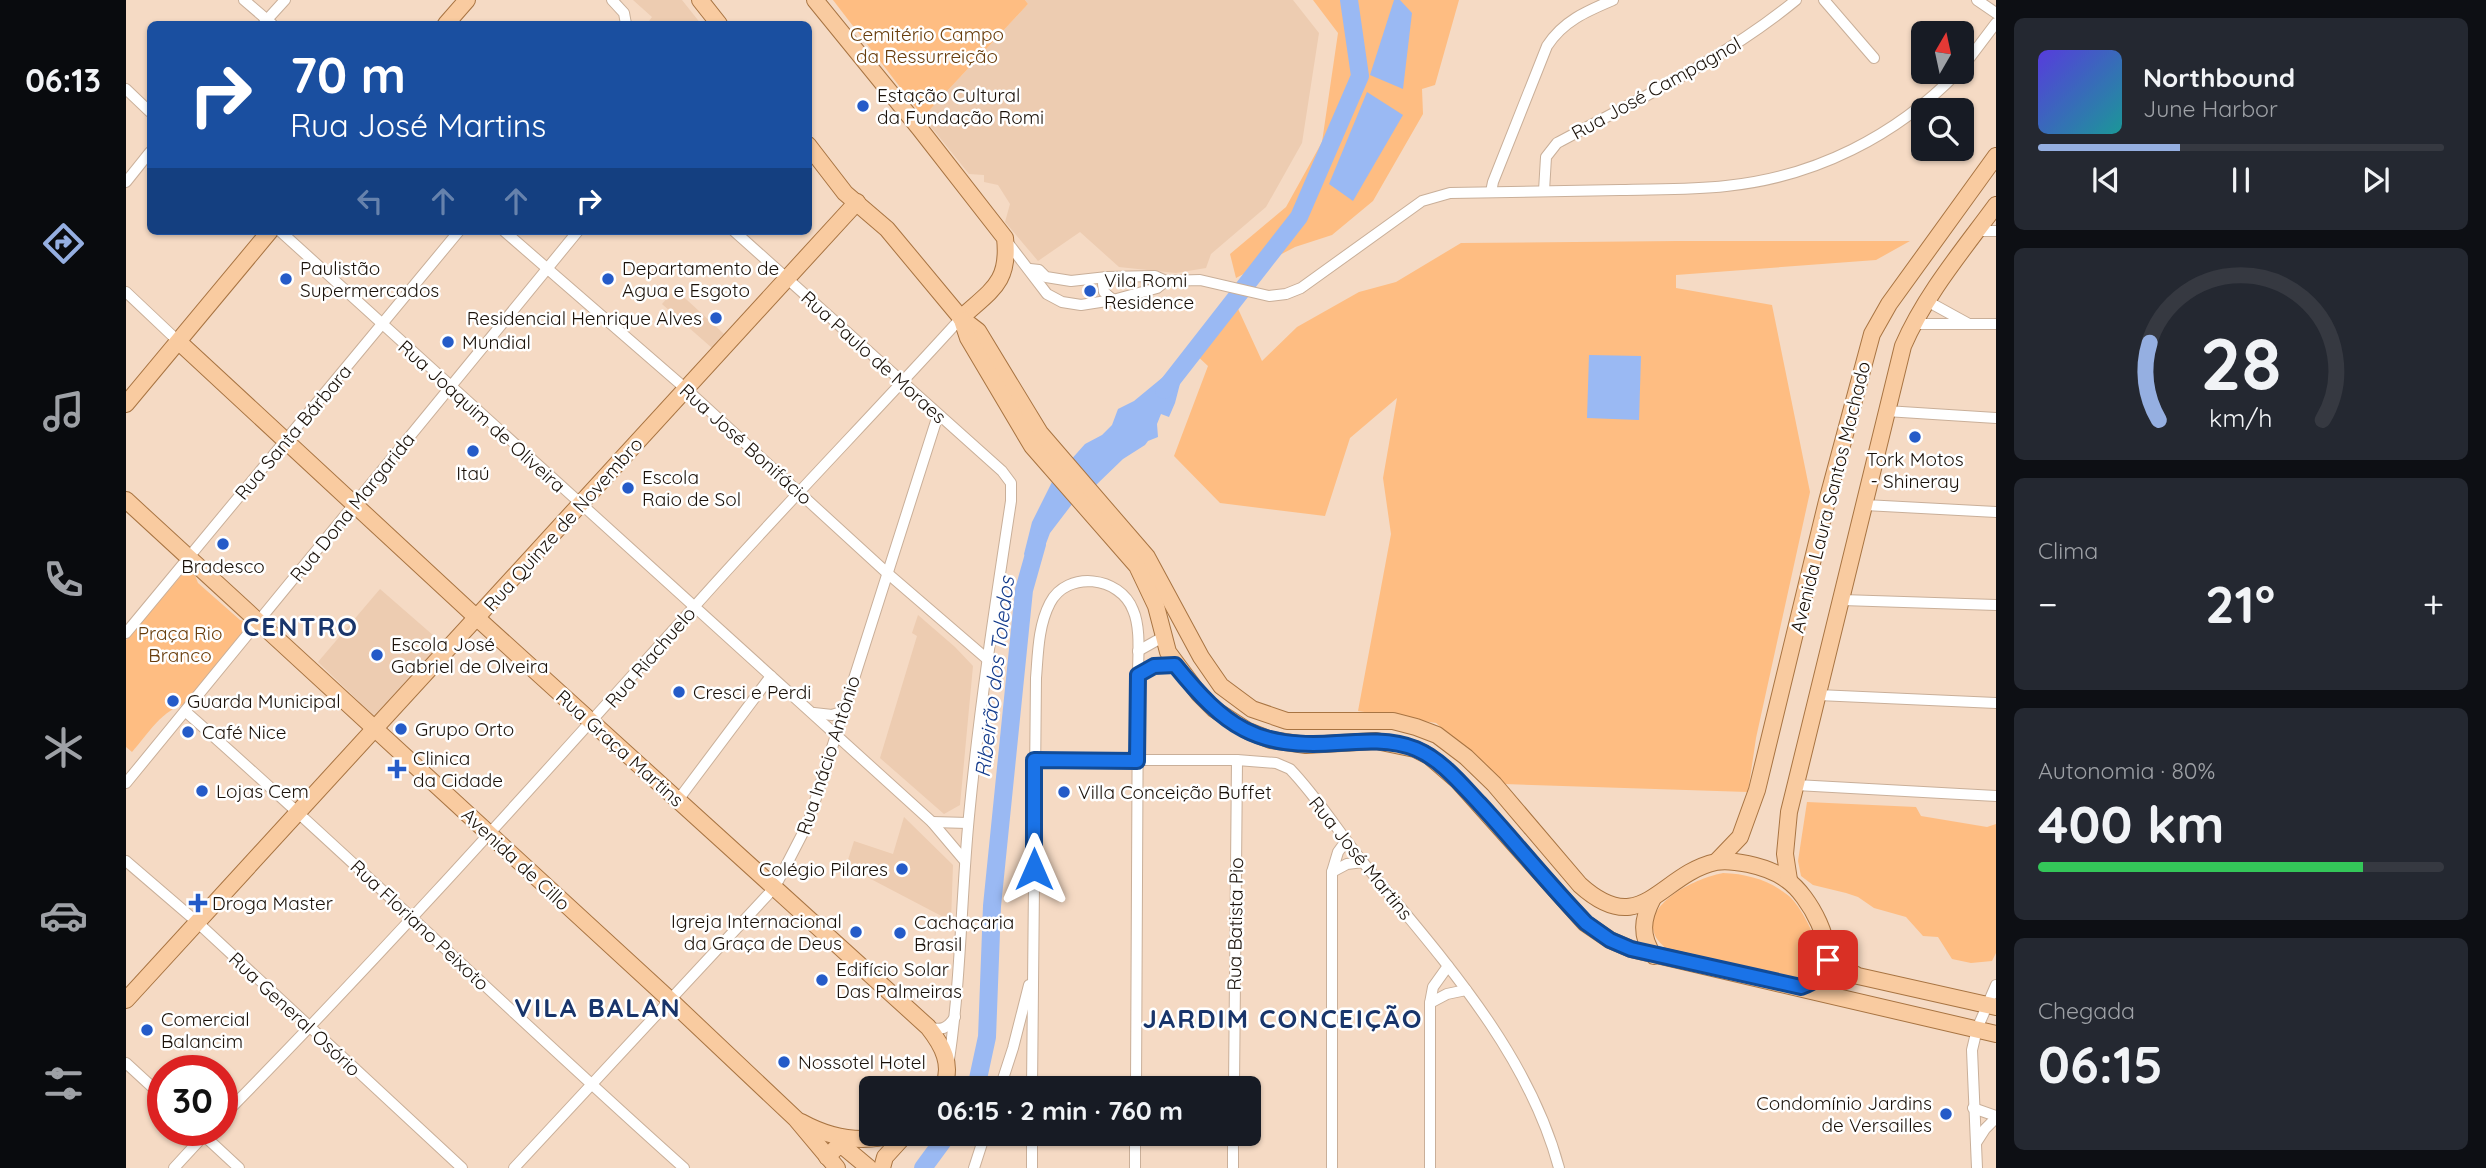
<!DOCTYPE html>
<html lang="pt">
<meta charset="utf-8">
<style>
:root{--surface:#171b24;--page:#242831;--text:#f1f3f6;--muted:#9ea1a6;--line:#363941;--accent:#95afe1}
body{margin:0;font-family:Quicksand,sans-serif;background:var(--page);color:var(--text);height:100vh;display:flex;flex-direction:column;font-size:26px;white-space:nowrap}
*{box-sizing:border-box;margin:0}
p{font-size:23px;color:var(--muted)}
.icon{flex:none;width:38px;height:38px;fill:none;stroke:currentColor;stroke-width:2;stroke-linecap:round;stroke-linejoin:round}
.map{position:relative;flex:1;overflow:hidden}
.details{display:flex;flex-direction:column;gap:18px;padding:18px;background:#0d0f14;width:490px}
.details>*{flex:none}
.guide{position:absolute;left:21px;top:21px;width:665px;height:214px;border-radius:10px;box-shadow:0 2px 5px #0004;background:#1a4fa0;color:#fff;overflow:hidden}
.needle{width:46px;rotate:9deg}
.tools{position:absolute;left:1785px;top:21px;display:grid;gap:14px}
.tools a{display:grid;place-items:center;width:63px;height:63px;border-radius:10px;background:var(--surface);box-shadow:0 2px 5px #0004;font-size:35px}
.speed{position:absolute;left:21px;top:1055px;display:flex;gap:14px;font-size:35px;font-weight:700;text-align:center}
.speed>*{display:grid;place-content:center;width:91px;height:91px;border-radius:50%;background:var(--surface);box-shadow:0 2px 5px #0004;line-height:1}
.speed .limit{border:10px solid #d22;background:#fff;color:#111}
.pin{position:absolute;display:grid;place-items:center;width:60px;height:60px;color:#fff;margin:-30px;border-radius:14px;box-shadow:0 4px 10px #0006}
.me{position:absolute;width:77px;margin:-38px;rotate:0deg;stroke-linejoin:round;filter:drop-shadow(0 0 5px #0008)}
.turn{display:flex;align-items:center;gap:24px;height:147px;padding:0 28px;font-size:32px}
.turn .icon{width:91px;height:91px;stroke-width:2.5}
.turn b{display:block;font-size:49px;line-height:60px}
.lanes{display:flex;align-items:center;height:66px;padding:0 28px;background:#0003;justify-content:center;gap:35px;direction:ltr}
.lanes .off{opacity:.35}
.big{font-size:52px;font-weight:800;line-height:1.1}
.details .tile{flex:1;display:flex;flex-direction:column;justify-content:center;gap:10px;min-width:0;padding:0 24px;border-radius:10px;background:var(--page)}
.details .dial{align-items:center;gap:0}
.dial svg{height:182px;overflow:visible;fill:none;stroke:var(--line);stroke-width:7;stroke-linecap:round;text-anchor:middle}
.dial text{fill:var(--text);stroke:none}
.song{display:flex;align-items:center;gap:21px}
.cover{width:84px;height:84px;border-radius:10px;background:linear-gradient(135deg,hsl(250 70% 55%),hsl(180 70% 35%))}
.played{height:7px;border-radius:4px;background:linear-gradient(90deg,var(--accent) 35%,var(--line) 35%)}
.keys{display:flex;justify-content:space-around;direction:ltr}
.heat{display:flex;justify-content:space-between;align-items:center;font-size:38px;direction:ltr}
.charge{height:10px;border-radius:5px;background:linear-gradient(90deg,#34c759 80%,var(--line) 0)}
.trip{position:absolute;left:733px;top:1076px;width:402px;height:70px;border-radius:10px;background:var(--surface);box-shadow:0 2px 5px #0004;font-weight:800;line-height:70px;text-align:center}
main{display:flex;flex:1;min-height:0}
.tab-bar{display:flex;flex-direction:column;width:126px;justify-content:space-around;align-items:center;background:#090b0e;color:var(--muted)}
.tab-bar .icon{width:49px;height:49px}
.tab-bar .active{color:var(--accent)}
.tab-bar b{font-size:32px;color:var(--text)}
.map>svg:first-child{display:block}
.built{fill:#edccb1}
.green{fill:#febd82}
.water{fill:#9ab9f3}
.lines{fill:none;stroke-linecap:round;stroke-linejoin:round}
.river{stroke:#9ab9f3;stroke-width:18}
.street-casing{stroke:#c9af99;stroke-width:12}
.primary-casing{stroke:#a87442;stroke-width:18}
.street{stroke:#fff;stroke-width:10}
.primary{stroke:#f9cba0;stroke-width:16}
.route-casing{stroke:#114b97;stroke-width:18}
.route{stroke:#1a73e8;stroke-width:12}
.poi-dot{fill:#255bc8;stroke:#fff;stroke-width:2.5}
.labels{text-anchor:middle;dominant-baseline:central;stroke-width:5;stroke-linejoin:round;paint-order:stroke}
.park-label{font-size:19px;fill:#683d0c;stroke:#fff}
.street-label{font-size:19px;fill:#1a1109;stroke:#fff}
.poi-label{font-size:19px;fill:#1a1109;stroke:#fff;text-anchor:start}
.water-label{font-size:21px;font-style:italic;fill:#143b8c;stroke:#fff}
.district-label{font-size:26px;font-weight:bold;letter-spacing:2px;fill:#19356b;stroke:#fff}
</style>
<main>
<nav class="tab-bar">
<b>06:13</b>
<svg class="icon active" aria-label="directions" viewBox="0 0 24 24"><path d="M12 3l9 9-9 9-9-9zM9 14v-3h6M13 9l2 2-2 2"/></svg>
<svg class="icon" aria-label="music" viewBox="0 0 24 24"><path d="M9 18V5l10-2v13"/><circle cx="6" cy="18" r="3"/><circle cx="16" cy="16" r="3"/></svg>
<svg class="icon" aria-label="phone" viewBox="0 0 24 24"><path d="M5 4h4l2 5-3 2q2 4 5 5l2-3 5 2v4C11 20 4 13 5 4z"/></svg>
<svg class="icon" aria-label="climate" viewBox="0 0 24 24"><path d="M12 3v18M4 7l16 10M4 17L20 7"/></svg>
<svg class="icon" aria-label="car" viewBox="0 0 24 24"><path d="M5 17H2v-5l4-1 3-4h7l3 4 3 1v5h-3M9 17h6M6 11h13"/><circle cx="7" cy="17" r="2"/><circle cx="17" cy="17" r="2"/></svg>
<svg class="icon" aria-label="filters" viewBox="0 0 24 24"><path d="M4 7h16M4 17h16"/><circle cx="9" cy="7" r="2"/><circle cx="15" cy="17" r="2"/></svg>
</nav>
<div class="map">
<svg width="1870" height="1168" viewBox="0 0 1870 1168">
<rect width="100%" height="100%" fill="#f5dac4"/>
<!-- built -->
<g class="built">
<polygon points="507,0 556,0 575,24 521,24 526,17"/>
<polygon points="899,0 1167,0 1193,33 1176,143 1140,207 1085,254 1080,268 1050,273 993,267 954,232 912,261 879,222 884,204 872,185 858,182 858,175 843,174 797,117 902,4"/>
<polygon points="549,289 598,334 586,348 536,304"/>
<polygon points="254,589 316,643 249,717 192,662"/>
<polygon points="792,615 829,647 847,666 834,805 818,814 754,758 791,636 786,633"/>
<polygon points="778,817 827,865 825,921 720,866 728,841 767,854"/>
</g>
<!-- green -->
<g class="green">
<polygon points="707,0 899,0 902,4 797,117"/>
<polygon points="1187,0 1333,0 1309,85 1296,89 1297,114 1247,201 1206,235 1169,247 1110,278 1104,254 1160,207 1196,142 1212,33"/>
<polygon points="1551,241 1784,241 1750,260 1550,275 1550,288 1646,305 1684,492 1630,738 1622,792 1378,784 1310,723 1232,711 1265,534 1257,478 1271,398 1224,438 1199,516 1094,503 1048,456 1082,366 1067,352 1108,300 1136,361 1171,327 1233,292 1270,282 1335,243"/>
<path d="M61,569L68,573L72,583L114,620L123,622L126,626L61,704C37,708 22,734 6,752L0,747V640Z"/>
<polygon points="1681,802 1790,807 1795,816 1861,827 1870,824 1870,953 1866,961 1845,963 1826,959 1812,937 1797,936 1780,917 1748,908 1732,897 1720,893 1687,885 1675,876 1672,861"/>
<path d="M1597,873C1622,874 1643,880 1663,896C1676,907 1700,952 1690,969C1685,978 1676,978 1667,980L1542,951C1537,945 1530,940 1528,933C1518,901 1574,877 1597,873Z"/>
</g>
<!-- water -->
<g class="water">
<polygon points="1268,0 1274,0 1286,13 1277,89 1244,75"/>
<polygon points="1241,92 1277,115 1227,201 1203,184"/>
<polygon points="1463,355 1515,356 1513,420 1461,418"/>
<polygon points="1048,368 1056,376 1049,403 1043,417 1035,414 1031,424 1032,437 1022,441 1019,445 997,459 969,486 953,495 924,533 913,562 904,567 898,554 906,522 927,480 959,444 976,435 986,425 992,409 1008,401"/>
</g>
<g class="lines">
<!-- river -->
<g class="river">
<polyline points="1038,390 1173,217 1234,76 1223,0"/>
<polyline points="850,1088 861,1037 866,906 898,590 911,544"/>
<polyline points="797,1168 822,1134"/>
</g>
<defs>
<g id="street">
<polyline points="118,0 146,24"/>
<polyline points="486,0 498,13 500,24"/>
<polyline points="1698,0 1748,58"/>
<polyline points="1851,0 1870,13"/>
<polyline points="138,23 159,0"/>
<polyline points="1836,68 1870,23"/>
<polyline points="0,89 24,112"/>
<polyline points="0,182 24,152"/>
<path d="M1418,191L1420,157L1431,143C1513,99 1598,59 1670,0"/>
<path d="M1365,192L1367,182L1421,46C1437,21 1461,11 1487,0"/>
<polyline points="154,231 806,822 839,861"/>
<polyline points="378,231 560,389 760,572 861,659"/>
<path d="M608,231L876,471L885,483V501C869,606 853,711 843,816C835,898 835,979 823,1060"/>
<polyline points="1850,231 1870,231"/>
<polyline points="879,239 921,294 936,302 955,305 987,300 1031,288 1040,281"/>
<path d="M904,269L913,270L920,277L945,281L981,277L1029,276L1040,281L1074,280L1143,296L1160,294L1175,288L1296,201L1324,193C1380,192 1437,191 1494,190C1529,189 1565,190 1600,186C1689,177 1770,136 1832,72"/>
<polyline points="981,277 977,284 978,292 987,300"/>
<polyline points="0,292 53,342"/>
<polyline points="1801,301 1841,323"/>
<polyline points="1787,324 1870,324"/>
<polyline points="1760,411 1870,418"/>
<polyline points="1739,505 1870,512"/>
<polyline points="1716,600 1870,605"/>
<polyline points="0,633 333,231"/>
<polyline points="1012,651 1037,637"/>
<polyline points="1012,675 1028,666 1049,665"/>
<polyline points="1692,695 1870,703"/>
<path d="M60,712C229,861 390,1018 558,1168"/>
<polyline points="688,713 706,715 718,711"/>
<path d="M909,760H1111L1150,763L1164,769C1191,797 1212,831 1236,861C1312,954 1401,1049 1433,1168"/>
<polyline points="0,783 452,231"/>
<polyline points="1670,785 1870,796"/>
<polyline points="552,800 645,676"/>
<polyline points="806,822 842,823"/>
<polyline points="0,861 71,922 336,1168"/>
<polyline points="1206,872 1221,864 1237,862"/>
<polyline points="1304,1003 1321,994 1340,990"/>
<path d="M802,1027C815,1031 821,1029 829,1017"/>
<polyline points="0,1063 37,1097"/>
<polyline points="874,1088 887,1048 903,985"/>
<path d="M906,1088L910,678C912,654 912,626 924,603C941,570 994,576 1007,610C1015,628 1012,655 1012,675L1010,1088"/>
<polyline points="1108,1088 1111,760"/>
<polyline points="1847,1108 1870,1116"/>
<path d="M96,1117C259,952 413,779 568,607C655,509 747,415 835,318"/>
<polyline points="72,1130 113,1168"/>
<polyline points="1850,1143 1859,1129 1870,1118"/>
<polyline points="48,1168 83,1130"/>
<polyline points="388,1168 649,887 682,823 812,415"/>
<polyline points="848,1168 859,1134"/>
<polyline points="906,1168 906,1134"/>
<polyline points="1009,1168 1009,1134"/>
<polyline points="1107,1168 1107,1134"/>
<polyline points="1206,1168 1206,872 1212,852 1220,841"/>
<polyline points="1304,1168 1304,1003 1307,987 1322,966"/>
<polyline points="1851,1168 1846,1050 1851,1029 1870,985"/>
</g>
<g id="primary">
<polyline points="574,0 593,24"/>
<path d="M689,0L794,129L879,238C884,283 865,290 835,318"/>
<polyline points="320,24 341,0"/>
<path d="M682,145L719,193L761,229L835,318L852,331L914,433L1021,557L1075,657L1095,686L1126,709L1161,721H1267L1290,727L1311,735L1340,757L1368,784L1454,885C1516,941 1534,874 1590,862C1600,860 1612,862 1622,864C1636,867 1649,871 1661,880C1683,895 1712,948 1697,973C1692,981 1684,984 1675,987"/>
<polyline points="836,320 842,338 906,446 1011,566 1030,606 1042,652 1073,694 1088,709 1122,731 1145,740 1180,745 1250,741 1289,749 1303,756 1332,781 1459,923 1484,940 1505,949 1870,1034"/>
<path d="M53,342L351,618L802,1027C817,1046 827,1065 817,1088"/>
<polyline points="0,404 144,231"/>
<polyline points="0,500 544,1000 670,1119 711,1168"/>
<polyline points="1591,861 1614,837 1631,790 1701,501 1746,334 1763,304 1870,156"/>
<path d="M1663,880L1659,854L1663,812L1777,346C1799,295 1837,250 1870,205"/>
<path d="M1527,898C1516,919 1514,936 1528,956"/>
<polyline points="1702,960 1732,976 1870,1007"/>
<polyline points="0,1000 731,202"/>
<path d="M675,1122C704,1138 737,1144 769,1134"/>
<polyline points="701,1157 711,1147 718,1147 743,1168"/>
<polyline points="756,1168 759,1157 780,1134"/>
</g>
</defs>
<!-- street casing -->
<use href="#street" class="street-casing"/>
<!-- primary casing -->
<use href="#primary" class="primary-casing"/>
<!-- street -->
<use href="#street" class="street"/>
<!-- primary -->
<use href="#primary" class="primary"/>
</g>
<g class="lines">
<defs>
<path id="route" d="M908,869V760L1011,761L1012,675L1028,666L1049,665C1099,727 1130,749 1211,743C1237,741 1266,739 1290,749C1316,760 1335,784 1354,804C1390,843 1423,885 1460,923L1484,940L1505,949L1675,987C1690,982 1697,975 1702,960"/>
</defs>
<!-- route casing -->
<use href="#route" class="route-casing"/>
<!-- route -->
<use href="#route" class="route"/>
</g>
<!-- markers -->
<g class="poi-dot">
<circle cx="737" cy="106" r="7"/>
<circle cx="160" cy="279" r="7"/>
<circle cx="482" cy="279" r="7"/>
<circle cx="964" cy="291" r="7"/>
<circle cx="590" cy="318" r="7"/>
<circle cx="322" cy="342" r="7"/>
<circle cx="1789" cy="437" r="7"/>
<circle cx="347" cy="451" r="7"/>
<circle cx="502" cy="488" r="7"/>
<circle cx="97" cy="544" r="7"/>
<circle cx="251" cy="655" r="7"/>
<circle cx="553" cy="692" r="7"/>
<circle cx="47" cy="701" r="7"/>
<circle cx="275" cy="729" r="7"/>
<circle cx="62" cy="732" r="7"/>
<path d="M267.5 758.5h7v7h7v7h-7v7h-7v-7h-7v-7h7z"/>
<circle cx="76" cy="791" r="7"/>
<circle cx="938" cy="792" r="7"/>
<circle cx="776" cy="869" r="7"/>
<path d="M68.5 892.5h7v7h7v7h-7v7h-7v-7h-7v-7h7z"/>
<circle cx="730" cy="932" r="7"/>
<circle cx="774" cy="933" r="7"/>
<circle cx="696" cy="980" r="7"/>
<circle cx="21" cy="1030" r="7"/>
<circle cx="658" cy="1062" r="7"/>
<circle cx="1820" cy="1114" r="7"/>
</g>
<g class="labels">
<!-- park labels -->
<g class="park-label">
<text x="801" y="34">Cemitério Campo<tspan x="801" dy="22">da Ressurreição</tspan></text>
<text x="54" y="633">Praça Rio<tspan x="54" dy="22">Branco</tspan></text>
</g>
<!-- street labels -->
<g class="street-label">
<text transform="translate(1530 88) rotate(-29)">Rua José Campagnol</text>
<text transform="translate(748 357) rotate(42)">Rua Paulo de Moraes</text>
<text transform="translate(356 416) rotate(42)">Rua Joaquim de Oliveira</text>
<text transform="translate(167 432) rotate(-50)">Rua Santa Bárbara</text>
<text transform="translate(620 444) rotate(42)">Rua José Bonifácio</text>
<text transform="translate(1704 497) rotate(-76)">Avenida Laura Santos Machado</text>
<text transform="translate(226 507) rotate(-51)">Rua Dona Margarida</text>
<text transform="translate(437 524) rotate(-48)">Rua Quinze de Novembro</text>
<text transform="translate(524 657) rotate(-49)">Rua Riachuelo</text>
<text transform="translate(494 748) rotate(42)">Rua Graça Martins</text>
<text transform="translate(702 755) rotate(-72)">Rua Inácio Antônio</text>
<text transform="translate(1235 858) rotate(51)">Rua José Martins</text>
<text transform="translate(390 859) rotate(43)">Avenida de Cillo</text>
<text transform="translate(1109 924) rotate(-89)">Rua Batista Pio</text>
<text transform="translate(294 925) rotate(43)">Rua Floriano Peixoto</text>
<text transform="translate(169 1014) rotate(43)">Rua General Osório</text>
</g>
<!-- poi labels -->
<g class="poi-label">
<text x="751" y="95">Estação Cultural<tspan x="751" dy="22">da Fundação Romi</tspan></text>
<text x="174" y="268">Paulistão<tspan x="174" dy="22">Supermercados</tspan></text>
<text x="496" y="268">Departamento de<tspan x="496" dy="22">Agua e Esgoto</tspan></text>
<text x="978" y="280">Vila Romi<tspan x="978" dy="22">Residence</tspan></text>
<text x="576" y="318" text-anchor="end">Residencial Henrique Alves</text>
<text x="336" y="342">Mundial</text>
<text x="1789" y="459" text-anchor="middle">Tork Motos<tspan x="1789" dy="22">- Shineray</tspan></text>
<text x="347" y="473" text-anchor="middle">Itaú</text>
<text x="516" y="477">Escola<tspan x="516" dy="22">Raio de Sol</tspan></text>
<text x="97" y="566" text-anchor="middle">Bradesco</text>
<text x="265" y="644">Escola José<tspan x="265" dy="22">Gabriel de Olveira</tspan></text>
<text x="567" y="692">Cresci e Perdi</text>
<text x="61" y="701">Guarda Municipal</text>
<text x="289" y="729">Grupo Orto</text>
<text x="76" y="732">Café Nice</text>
<text x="287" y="758">Clinica<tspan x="287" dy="22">da Cidade</tspan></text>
<text x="90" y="791">Lojas Cem</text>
<text x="952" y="792">Villa Conceição Buffet</text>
<text x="762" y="869" text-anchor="end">Colégio Pilares</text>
<text x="86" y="903">Droga Master</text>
<text x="716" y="921" text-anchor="end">Igreja Internacional<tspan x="716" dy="22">da Graça de Deus</tspan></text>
<text x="788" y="922">Cachaçaria<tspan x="788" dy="22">Brasil</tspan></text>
<text x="710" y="969">Edifício Solar<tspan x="710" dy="22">Das Palmeiras</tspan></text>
<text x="35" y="1019">Comercial<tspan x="35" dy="22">Balancim</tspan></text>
<text x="672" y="1062">Nossotel Hotel</text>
<text x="1806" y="1103" text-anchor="end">Condomínio Jardins<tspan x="1806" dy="22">de Versailles</tspan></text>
</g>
<!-- water labels -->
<g class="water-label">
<text transform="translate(868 677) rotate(-83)">Ribeirão dos Toledos</text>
</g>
<!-- district labels -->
<g class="district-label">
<text x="175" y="626">CENTRO</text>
<text x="472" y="1007">VILA BALAN</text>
<text x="1157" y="1018">JARDIM CONCEIÇÃO</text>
</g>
</g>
</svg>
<div class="tools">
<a><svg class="needle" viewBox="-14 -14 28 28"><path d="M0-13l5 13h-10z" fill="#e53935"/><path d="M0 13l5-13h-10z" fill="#9ea1a6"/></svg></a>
<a><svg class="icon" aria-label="search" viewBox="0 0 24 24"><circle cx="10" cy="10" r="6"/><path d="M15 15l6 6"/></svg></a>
</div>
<div class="speed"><div class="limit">30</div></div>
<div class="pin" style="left:1702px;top:960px;background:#d93025"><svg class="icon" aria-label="arrive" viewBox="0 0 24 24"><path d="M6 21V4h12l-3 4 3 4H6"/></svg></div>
<svg class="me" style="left:908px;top:869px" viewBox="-20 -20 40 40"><path d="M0-17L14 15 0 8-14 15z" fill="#1a73e8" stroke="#fff" stroke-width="4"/></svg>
<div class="trip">06:15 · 2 min · 760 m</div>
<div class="guide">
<div class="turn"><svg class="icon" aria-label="right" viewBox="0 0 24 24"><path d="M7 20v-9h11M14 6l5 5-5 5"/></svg><div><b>70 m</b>Rua José Martins</div></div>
<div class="lanes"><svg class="icon off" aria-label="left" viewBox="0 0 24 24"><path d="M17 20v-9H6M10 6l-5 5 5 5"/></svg><svg class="icon off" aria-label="ahead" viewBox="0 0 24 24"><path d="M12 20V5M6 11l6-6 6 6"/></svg><svg class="icon off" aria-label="ahead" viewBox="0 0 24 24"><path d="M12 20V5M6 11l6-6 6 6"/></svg><svg class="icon" aria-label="right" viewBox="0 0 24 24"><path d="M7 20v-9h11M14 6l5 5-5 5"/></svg></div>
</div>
</div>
<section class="details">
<div class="tile">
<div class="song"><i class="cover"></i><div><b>Northbound</b><p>June Harbor</p></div></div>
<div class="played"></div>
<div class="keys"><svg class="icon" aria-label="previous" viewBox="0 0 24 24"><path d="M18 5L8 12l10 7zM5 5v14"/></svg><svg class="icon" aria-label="pause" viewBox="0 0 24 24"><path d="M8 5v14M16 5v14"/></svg><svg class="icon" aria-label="next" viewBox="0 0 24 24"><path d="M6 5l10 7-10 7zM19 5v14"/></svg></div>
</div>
<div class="tile dial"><svg viewBox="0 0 100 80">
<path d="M14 69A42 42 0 1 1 86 69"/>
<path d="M14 69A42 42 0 0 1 10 35" stroke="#95afe1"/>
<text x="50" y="56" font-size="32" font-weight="700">28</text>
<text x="50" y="72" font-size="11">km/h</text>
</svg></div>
<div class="tile"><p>Clima</p>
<div class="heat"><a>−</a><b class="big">21°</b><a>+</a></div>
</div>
<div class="tile"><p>Autonomia · 80%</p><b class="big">400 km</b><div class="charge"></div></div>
<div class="tile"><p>Chegada</p><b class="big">06:15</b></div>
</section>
</main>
